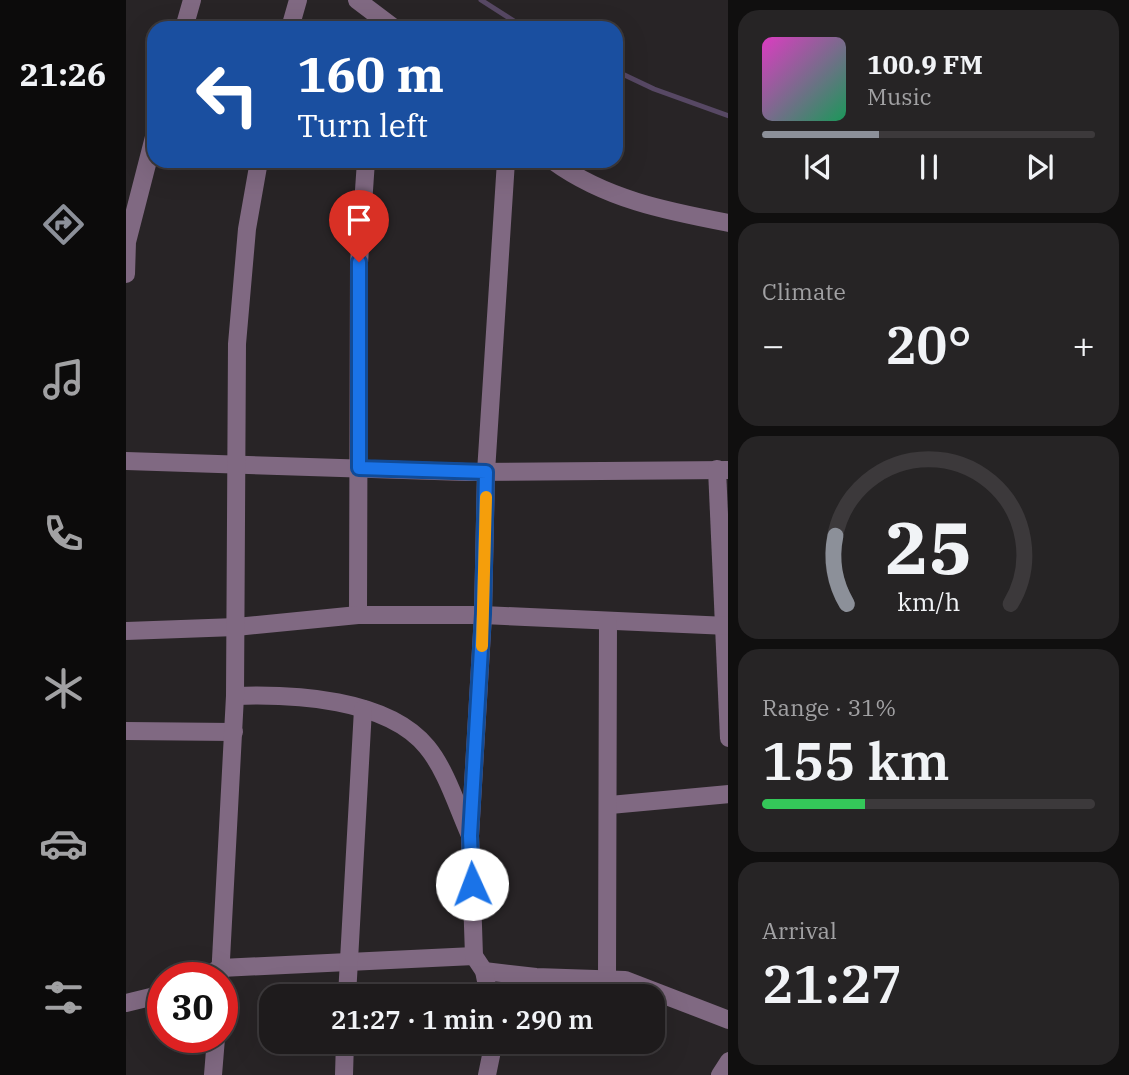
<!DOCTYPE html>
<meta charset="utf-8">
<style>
:root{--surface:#1e1b1c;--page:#262425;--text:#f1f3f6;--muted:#a1a1a3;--line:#3c393b;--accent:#8c9099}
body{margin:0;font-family:"IBM Plex Serif",serif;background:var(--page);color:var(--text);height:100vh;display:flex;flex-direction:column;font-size:26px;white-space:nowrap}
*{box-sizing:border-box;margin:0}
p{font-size:23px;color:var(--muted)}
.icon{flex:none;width:38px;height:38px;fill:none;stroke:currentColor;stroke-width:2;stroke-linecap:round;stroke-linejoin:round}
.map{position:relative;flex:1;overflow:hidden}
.details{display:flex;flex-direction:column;gap:10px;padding:10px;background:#100f0f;width:401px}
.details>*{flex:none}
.top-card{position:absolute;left:21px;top:21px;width:476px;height:147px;border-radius:21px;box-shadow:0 7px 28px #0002,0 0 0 2px var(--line);background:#1a4fa0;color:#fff;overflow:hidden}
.speed{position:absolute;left:21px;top:962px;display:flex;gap:14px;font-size:35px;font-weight:700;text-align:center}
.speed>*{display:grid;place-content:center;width:91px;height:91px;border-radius:50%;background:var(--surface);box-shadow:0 7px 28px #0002,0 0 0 2px var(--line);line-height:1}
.speed .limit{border:10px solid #d22;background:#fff;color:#111}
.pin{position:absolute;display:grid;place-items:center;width:60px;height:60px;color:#fff;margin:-72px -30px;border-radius:50% 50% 50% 0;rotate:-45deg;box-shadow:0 0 7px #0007}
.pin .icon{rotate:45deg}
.me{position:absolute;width:77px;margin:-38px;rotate:358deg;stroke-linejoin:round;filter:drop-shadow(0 0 5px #0008)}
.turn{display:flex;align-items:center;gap:24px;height:147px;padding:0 35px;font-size:32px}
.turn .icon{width:91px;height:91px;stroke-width:2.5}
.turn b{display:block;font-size:49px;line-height:60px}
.big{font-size:52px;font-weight:600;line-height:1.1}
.details .tile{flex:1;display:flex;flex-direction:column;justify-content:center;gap:10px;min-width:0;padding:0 24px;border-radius:21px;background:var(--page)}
.details .dial{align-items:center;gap:0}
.dial svg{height:182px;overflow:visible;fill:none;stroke:var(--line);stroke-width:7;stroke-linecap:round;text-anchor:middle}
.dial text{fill:var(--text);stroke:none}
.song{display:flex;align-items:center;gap:21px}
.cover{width:84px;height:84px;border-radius:10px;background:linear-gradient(135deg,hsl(310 70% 55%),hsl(150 70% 35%))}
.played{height:7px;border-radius:4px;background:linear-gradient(90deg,var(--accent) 35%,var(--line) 35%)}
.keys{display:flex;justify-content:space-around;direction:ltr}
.heat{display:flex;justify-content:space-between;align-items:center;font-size:38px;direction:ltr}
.charge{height:10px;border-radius:5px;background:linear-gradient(90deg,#34c759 31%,var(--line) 0)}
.trip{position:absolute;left:133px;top:984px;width:406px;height:70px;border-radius:21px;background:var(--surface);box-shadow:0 7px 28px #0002,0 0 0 2px var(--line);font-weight:600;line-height:70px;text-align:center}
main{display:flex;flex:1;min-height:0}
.dock{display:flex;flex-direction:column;width:126px;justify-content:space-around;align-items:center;background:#0c0b0b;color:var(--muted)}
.dock .icon{width:49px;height:49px}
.dock .active{color:var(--accent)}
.dock b{font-size:32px;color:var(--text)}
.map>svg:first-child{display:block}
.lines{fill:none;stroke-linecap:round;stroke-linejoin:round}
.stream{stroke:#574864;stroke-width:5}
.minor{stroke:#806982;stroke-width:18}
.route-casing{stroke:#114b97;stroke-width:18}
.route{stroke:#1a73e8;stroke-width:12}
.slow{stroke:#f59e0b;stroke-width:12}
</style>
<main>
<nav class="dock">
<b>21:26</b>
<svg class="icon active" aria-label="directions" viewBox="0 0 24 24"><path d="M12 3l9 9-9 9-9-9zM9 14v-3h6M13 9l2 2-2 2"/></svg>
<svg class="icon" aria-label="music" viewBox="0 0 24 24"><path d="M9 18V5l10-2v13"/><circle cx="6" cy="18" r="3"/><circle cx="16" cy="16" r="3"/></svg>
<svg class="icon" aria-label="phone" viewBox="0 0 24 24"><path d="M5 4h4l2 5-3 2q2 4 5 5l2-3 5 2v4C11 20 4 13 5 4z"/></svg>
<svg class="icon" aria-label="climate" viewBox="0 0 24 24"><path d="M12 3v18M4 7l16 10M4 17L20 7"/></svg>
<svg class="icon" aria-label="car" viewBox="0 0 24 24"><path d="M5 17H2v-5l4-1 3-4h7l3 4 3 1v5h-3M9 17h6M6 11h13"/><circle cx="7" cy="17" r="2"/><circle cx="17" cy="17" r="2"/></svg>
<svg class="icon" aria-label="filters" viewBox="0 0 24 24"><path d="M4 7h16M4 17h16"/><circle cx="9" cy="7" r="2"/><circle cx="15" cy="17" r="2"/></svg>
</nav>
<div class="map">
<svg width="603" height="1075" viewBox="0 0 603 1075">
<rect width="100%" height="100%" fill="#282426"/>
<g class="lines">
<!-- stream -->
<g class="stream">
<polyline points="355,0 399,28"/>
<polyline points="490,71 528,89 603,116"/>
</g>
<!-- minor -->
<g class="minor">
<polyline points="231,0 268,28"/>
<polyline points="58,28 66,0"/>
<polyline points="164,28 172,0"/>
<path d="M427,161C479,199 540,211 603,223"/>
<polyline points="0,274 1,242 28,137"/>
<polyline points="0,461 340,472 603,470"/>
<polyline points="591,469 603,738"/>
<polyline points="232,615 233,263 240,161"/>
<polyline points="0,631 110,627 232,615 357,615 603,626"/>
<path d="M109,696C167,694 261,698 301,747C320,770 331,806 343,833"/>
<polyline points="0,731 108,732"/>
<polyline points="484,805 603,794"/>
<polyline points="358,971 410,977 499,980 603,1020"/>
<polyline points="481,977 482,622"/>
<polyline points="74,978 95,968 348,956"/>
<polyline points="94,978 109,696 111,344 121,229 133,161"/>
<polyline points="221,996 237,709"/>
<polyline points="363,996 358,971 348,956 344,836 357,615 360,472 380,161"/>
<polyline points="0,1003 37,994"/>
<polyline points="87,1075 90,1038"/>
<polyline points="218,1075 219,1041"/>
<polyline points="361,1075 368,1041"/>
<polyline points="594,1075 603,1061"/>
</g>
</g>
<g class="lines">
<defs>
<polyline id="route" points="233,262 233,468 360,472 357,614 344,836 346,884"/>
</defs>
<!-- route casing -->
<use href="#route" class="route-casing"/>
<!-- route -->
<use href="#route" class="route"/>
<!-- slow -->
<polyline class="slow" points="356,646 360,497"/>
</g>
</svg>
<div class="speed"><div class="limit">30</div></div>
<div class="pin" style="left:233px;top:262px;background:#d93025"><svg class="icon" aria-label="arrive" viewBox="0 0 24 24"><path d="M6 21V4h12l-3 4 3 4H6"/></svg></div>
<svg class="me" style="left:346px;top:884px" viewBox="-20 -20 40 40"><circle r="19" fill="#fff"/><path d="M0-13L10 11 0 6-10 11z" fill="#1a73e8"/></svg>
<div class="trip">21:27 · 1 min · 290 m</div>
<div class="top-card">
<div class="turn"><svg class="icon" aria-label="left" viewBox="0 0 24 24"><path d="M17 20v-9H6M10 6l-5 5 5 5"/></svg><div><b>160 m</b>Turn left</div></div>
</div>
</div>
<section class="details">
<div class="tile">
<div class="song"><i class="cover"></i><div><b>100.9 FM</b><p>Music</p></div></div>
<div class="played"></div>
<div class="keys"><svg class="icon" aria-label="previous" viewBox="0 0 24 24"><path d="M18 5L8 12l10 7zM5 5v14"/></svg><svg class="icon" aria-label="pause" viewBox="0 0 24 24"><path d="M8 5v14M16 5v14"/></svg><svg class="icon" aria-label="next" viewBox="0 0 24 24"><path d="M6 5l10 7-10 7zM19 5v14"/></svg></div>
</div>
<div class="tile"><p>Climate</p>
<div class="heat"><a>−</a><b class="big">20°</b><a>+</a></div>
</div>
<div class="tile dial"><svg viewBox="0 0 100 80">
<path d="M14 69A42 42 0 1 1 86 69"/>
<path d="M14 69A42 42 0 0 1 9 39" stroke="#8c9099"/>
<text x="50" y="56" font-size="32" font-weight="700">25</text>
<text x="50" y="72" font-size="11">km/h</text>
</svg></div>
<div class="tile"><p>Range · 31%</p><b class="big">155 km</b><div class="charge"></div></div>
<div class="tile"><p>Arrival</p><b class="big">21:27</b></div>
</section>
</main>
